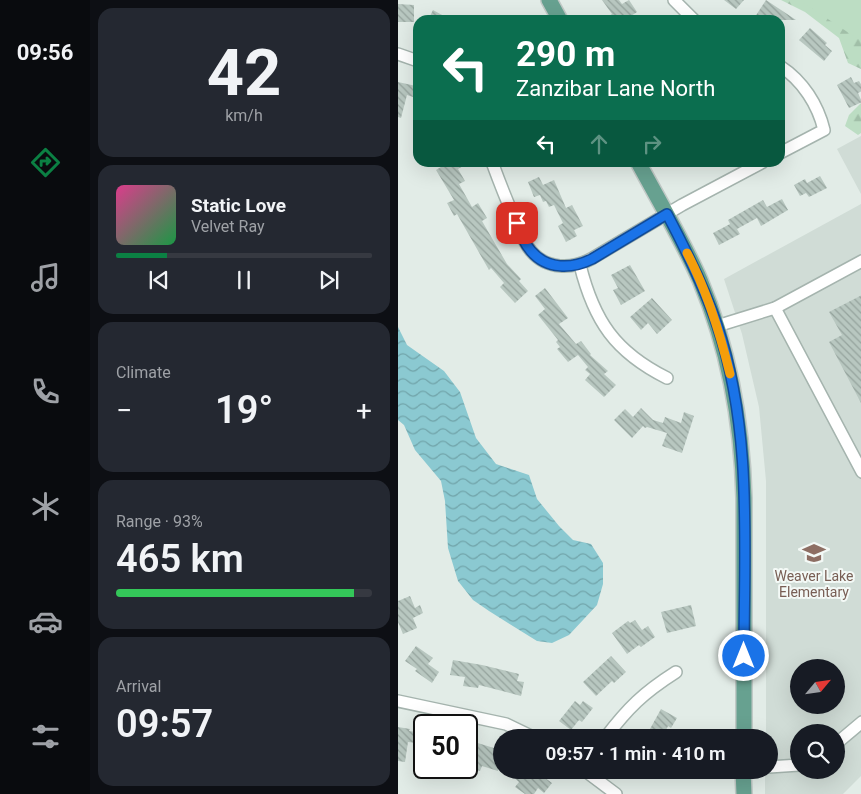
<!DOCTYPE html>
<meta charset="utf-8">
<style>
:root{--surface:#171b24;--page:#242831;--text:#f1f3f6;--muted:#9ea1a6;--line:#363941;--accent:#0b8043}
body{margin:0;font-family:Roboto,sans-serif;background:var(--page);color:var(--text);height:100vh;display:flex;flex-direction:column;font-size:19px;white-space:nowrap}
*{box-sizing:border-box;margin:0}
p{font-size:16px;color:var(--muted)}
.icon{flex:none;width:28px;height:28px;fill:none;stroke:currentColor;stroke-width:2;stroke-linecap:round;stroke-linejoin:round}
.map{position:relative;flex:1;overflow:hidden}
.side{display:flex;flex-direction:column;gap:8px;padding:8px;background:#0d0f14;width:308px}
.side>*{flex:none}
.banner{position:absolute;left:15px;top:15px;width:372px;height:152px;border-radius:15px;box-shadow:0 5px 20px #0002;background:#0b6e4f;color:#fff;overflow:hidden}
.needle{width:32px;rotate:61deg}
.fabs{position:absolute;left:392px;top:659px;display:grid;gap:10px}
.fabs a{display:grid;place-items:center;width:55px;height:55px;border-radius:50%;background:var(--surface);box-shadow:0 5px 20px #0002;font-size:25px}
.speed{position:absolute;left:15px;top:714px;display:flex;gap:10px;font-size:25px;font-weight:700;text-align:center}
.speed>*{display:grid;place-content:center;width:65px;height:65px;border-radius:50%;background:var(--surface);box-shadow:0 5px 20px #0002;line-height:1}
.speed .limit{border:2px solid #111;border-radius:8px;background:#fff;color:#111}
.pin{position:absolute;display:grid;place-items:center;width:42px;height:42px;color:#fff;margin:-21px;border-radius:10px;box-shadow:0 2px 8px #0006}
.me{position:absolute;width:55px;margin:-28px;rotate:0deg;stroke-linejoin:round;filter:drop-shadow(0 0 4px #0008)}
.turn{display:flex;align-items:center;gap:18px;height:105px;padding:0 20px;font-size:22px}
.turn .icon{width:65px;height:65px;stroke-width:2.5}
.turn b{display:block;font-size:35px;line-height:42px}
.lanes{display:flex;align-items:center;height:48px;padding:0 20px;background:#0003;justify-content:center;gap:25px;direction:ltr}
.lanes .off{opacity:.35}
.big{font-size:38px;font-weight:600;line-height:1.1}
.side .tile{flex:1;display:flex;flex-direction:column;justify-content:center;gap:8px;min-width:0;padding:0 18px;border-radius:15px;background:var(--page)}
.side .dial{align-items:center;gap:0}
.dial b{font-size:65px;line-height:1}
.song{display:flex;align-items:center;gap:15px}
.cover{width:60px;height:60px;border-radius:8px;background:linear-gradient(135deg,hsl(330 70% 55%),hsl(140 70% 35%))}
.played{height:5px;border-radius:2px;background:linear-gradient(90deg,var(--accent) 20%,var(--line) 20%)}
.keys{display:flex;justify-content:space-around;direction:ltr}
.heat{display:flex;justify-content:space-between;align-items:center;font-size:28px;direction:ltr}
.charge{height:8px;border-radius:4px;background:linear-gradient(90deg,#34c759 93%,var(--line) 0)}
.trip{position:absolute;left:95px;top:729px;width:285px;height:50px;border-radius:25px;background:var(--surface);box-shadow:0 5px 20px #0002;font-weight:600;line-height:50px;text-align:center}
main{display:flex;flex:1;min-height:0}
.tabs{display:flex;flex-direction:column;width:90px;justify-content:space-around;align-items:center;background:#090b0e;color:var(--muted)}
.tabs .icon{width:35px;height:35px}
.tabs .current{color:var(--accent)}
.tabs b{font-size:22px;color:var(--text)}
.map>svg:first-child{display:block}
.built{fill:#d0dcd6;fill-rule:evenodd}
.forest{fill:url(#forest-firs)}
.green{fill:#bcddc3}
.water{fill:url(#water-waves)}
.building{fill:url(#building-back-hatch)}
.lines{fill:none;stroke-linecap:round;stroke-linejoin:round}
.minor-casing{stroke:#a5b4ae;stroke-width:14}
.major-casing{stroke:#c1c9c6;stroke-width:18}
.minor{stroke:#fff;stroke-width:11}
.major{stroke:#67a190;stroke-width:15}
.route-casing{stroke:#114b97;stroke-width:12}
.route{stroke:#1a73e8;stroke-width:9}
.slow{stroke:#f59e0b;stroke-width:9}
.labels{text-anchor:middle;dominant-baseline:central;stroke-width:4;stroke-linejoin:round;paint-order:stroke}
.education-label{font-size:14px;fill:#785e54;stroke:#f3f9f6}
</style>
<main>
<nav class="tabs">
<b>09:56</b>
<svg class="icon current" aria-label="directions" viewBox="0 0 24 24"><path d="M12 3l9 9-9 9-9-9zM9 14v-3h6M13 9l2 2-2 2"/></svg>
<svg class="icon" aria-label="music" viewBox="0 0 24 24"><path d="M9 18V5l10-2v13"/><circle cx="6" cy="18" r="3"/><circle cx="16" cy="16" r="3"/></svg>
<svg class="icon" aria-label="phone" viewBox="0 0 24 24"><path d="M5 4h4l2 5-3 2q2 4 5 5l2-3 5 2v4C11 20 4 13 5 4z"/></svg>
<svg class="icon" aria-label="climate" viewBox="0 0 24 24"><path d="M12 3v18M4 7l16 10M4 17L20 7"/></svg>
<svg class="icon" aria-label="car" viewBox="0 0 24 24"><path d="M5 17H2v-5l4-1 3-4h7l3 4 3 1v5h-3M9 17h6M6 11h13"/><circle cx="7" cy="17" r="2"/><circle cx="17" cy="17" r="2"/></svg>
<svg class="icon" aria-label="filters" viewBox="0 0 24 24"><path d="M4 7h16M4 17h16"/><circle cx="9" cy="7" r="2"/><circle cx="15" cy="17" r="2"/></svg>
</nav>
<section class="side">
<div class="tile dial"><b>42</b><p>km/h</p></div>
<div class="tile">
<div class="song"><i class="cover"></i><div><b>Static Love</b><p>Velvet Ray</p></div></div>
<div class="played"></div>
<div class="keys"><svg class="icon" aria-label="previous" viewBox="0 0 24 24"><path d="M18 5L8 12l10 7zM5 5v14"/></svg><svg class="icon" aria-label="pause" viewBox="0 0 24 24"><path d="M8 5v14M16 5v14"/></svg><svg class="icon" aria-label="next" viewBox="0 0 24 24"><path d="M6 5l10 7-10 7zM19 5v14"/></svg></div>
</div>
<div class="tile"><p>Climate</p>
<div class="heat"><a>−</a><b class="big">19°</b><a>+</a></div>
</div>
<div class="tile"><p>Range · 93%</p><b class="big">465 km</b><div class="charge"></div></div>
<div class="tile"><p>Arrival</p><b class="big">09:57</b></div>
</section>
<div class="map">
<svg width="464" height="794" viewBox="0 0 464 794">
<defs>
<pattern id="forest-firs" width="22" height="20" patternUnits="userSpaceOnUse" patternTransform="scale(1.25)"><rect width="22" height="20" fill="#bcddc3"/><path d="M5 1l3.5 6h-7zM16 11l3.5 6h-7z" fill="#a1bfa8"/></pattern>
<pattern id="water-waves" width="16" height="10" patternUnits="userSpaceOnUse" patternTransform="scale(1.25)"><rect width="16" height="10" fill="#8bc9d1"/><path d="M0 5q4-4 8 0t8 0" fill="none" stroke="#71a4aa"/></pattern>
<pattern id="building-back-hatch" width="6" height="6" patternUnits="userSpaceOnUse" patternTransform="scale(1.25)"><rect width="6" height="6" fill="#b8c7c0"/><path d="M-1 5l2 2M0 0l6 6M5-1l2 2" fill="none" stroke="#95a39d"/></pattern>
</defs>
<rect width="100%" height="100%" fill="#e2ece7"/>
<!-- built -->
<g class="built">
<polygon points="463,136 463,194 439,149"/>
<path d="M463,204L464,775L445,794H367V770H371V738L368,737V481L361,407L344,334L326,279ZM401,668H439V705H401ZM401,732H439V770H401Z"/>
</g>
<!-- forest -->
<g class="forest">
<polygon points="383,0 463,0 463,69 450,63 441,38 407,12"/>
<polygon points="463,103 463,133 460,135 447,126 451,115"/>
</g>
<!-- green -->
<polygon class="green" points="401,0 463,0 463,41"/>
<!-- water -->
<polygon class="water" points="0,327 9,345 46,371 62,392 78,438 98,464 131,475 139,499 161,526 175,540 193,544 205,563 205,584 199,605 171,635 154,643 139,641 91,611 75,600 60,581 50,548 47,501 43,481 17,450 6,425 0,420"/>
<!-- building -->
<g class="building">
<polygon points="204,0 221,0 224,4 231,0 239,12 227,20 205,20 214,14"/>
<polygon points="326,0 346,0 338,9"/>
<polygon points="368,0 398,20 355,20"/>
<polygon points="0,4 16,5 16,22 0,22"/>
<polygon points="35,10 53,20 30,20"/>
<polygon points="412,28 429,43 427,45 434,51 426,61 401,40"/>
<polygon points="453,77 456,83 461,81 464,86 464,91 460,93 464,102 451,108 439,85"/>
<polygon points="0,82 18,86 15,97 9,95 3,118 0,117"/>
<polygon points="51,162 72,162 60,169 67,181 61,184 74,207 80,203 89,218 84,221 95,240 109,264 123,279 121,281 130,291 117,303 102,287 106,283 93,268 91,270 59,214 56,216 49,203 56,200 38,170"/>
<polygon points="422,176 429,188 411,197 408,193 402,196 396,185 407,179 409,183"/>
<polygon points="141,177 145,185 156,180 168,208 174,205 185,226 176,230 179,236 168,242 160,226 165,223 156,205 151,207 148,201 145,202 142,195 136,197 130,182"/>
<polygon points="384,199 390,210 363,226 359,218 339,229 342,234 321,245 315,233 332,224 330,220 365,200 369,207"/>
<polygon points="232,265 247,291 223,305 215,290 220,288 213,275"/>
<polygon points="147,288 170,318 161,324 178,344 183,341 193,354 192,355 210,371 206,374 218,385 206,397 187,380 192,374 187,370 190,367 180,355 170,362 159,349 162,347 158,342 160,340 140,315 147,309 137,296"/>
<polygon points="464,295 464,405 431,342 444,335 431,312"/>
<polygon points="254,298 274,320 259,334 250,323 243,330 232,317"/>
<polygon points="243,408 255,420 265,423 267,417 283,423 286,412 296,416 284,453 264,446 269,433 249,427 247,428 245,426 234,438 216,420 227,409 235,417"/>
<polygon points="12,596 17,608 22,605 25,613 15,618 19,628 5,634 0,622 0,601"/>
<polygon points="293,605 298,626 269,633 263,612"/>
<polygon points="237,620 244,630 250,626 257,637 243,647 241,645 229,654 214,633 230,621 232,623"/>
<polygon points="18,646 35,658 30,664 41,672 34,683 17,671 19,669 7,661"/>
<polygon points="213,656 228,672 216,683 214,681 198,696 185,682"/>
<polygon points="55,660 84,665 121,674 119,681 126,682 123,696 81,685 80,688 65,686 67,677 52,675"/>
<polygon points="177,701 182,705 185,701 195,708 184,722 181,720 173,730 161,721"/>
<polygon points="263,709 279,718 273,728 270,726 264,738 247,738"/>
<polygon points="0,727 12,729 11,731 26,733 26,744 10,742 7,762 0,761"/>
<polygon points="70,740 99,749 98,753 104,755 100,771 84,766 82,771 72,768 76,756 69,753"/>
<polygon points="121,770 136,770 154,783 146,793 140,788 136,794 127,794 117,787 121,782 115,777"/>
</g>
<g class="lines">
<defs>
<g id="minor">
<polyline points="276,0 296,20"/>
<polyline points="0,54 20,61"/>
<path d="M382,66C405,81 420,105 426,130L382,153"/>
<path d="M94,162C101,181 108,199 116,217C121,228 125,242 133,251C149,270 174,269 193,259L284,205L365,162"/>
<path d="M182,265C196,321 217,352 269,378"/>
<polyline points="377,308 464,472"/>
<polyline points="319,326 377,308 464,261"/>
<polyline points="0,701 108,724 137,738"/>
<path d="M207,738C230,708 245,693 278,672"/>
<polyline points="439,743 464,722"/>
<polyline points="371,767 401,765"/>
<polyline points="186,770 218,794"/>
</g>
<g id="major">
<polyline points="151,0 162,20"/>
<path d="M240,162C261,201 284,239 302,280C331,349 344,423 346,498V738"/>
<polyline points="345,770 346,794"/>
</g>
</defs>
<!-- minor casing -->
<use href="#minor" class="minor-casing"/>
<!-- major casing -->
<use href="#major" class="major-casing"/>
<!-- minor -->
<use href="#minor" class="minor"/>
<!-- major -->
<use href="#major" class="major"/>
</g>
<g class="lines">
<defs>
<path id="route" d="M119,223C122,233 126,243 133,251C149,270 174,269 194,259L269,214C288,250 306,286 319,325C355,431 346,545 346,656"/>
</defs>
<!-- route casing -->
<use href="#route" class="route-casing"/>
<!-- route -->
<use href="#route" class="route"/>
<!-- slow -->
<path class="slow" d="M289,253C309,291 322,333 332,374"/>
</g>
<!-- icons -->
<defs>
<symbol id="school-bare" viewBox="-9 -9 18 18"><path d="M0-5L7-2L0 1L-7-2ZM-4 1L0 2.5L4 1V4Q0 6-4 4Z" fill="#8d6e63" stroke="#f3f9f6" stroke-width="2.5" paint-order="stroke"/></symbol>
</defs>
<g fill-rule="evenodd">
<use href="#school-bare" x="400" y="537" width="32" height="32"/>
</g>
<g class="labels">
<!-- education labels -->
<g class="education-label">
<text x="416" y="576">Weaver Lake<tspan x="416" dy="16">Elementary</tspan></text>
</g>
</g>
</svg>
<div class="fabs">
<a><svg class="needle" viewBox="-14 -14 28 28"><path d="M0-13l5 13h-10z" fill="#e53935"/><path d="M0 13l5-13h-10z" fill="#9ea1a6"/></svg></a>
<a><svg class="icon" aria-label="search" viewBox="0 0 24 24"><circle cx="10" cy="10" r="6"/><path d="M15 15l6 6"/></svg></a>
</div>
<div class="speed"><div class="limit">50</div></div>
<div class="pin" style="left:119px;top:223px;background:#d93025"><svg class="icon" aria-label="arrive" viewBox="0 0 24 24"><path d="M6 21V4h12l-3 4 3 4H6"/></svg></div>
<svg class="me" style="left:346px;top:656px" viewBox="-20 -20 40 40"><circle r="17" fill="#1a73e8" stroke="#fff" stroke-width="3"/><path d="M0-11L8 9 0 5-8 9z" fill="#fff"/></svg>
<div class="trip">09:57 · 1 min · 410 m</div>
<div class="banner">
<div class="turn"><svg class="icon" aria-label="left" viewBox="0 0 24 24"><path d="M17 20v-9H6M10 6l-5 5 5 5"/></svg><div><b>290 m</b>Zanzibar Lane North</div></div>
<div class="lanes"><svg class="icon" aria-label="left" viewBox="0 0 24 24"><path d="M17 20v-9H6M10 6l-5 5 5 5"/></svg><svg class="icon off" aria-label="ahead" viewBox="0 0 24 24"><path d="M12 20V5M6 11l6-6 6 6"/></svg><svg class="icon off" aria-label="right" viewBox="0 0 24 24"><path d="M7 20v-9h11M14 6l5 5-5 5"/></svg></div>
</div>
</div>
</main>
